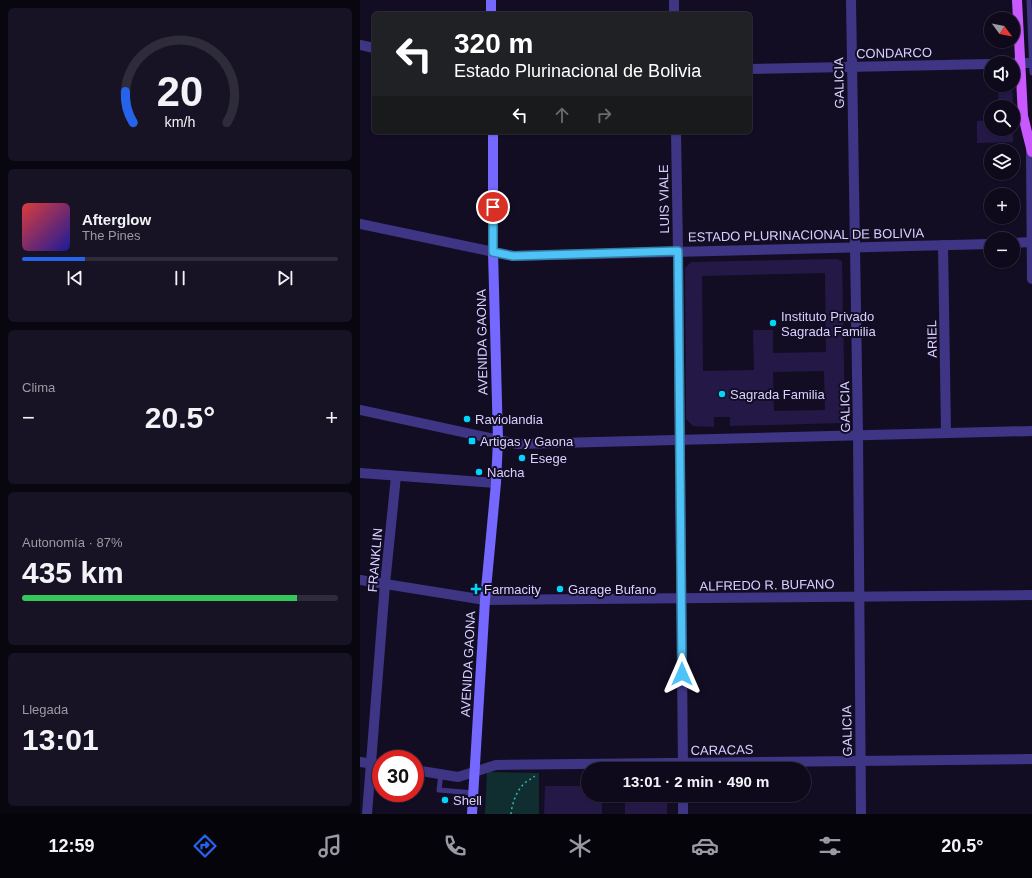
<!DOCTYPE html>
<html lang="es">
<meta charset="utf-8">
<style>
:root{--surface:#0e0a1b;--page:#171324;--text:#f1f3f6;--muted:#9b9aa3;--line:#2e2b3a;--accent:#2563eb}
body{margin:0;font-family:Helvetica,sans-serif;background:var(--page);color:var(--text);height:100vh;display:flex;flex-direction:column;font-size:15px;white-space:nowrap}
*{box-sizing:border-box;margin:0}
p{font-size:13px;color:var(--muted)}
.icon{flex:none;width:22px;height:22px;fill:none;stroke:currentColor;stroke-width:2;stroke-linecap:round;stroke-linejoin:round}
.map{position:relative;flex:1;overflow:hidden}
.drawer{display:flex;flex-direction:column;gap:8px;padding:8px;background:#08060f;width:360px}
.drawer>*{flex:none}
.top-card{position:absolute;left:12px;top:12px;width:380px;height:122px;border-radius:6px;box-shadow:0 1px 3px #0004,0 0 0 1px var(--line);background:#202124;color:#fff;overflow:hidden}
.needle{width:26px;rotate:122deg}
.tools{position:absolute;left:624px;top:12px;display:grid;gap:8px}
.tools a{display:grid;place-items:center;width:36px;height:36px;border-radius:50%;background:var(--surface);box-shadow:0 1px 3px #0004,0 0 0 1px var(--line);font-size:20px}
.speed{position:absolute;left:12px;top:750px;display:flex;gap:8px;font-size:20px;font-weight:700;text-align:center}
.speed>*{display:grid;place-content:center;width:52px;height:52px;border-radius:50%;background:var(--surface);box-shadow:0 1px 3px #0004,0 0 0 1px var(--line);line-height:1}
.speed .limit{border:6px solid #d22;background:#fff;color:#111}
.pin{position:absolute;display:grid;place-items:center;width:34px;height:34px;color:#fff;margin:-17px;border:2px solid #fff;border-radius:50%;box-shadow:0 1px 4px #0007}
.me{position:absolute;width:44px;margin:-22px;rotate:0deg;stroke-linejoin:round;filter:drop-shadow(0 0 3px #0008)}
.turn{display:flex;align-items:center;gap:14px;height:84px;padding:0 16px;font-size:18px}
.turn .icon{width:52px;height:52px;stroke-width:2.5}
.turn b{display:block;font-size:28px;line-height:34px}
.lanes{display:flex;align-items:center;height:38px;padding:0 16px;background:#0003;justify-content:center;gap:20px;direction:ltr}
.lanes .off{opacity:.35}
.big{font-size:30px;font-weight:700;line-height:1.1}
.drawer .widget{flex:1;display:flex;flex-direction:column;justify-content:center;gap:6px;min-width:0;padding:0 14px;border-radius:6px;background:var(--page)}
.drawer .dial{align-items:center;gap:0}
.dial svg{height:104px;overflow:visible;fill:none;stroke:var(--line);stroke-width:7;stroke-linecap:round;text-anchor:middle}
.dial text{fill:var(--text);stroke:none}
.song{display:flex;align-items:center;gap:12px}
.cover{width:48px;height:48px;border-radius:6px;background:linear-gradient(135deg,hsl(0 70% 55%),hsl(240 70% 35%))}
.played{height:4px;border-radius:2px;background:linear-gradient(90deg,var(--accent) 20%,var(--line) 20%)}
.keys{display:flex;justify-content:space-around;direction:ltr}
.heat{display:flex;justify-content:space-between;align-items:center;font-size:22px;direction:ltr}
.charge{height:6px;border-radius:3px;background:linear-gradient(90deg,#34c759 87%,var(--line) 0)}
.trip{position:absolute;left:221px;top:762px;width:230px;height:40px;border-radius:20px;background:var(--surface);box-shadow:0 1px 3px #0004,0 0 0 1px var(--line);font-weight:700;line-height:40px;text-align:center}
.dock{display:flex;height:64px;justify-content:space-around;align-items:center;background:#06040b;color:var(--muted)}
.dock .icon{width:28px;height:28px}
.dock .current{color:var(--accent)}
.dock b{font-size:18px;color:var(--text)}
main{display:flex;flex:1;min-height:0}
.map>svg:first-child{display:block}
.green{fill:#102e2f}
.building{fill:#241946;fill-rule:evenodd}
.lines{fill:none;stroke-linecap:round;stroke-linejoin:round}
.path{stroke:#2abab9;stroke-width:1.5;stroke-dasharray:2 3;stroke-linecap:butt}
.lane{stroke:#3e3685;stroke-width:5}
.street{stroke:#3e3685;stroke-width:10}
.secondary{stroke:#7468ff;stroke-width:10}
.primary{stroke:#ca58ff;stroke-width:10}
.route-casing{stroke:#337fa1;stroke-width:10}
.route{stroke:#4fc3f7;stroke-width:7}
.poi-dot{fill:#00d5fc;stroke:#130d24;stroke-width:1.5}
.labels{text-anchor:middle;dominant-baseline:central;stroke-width:4;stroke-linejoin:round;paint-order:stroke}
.street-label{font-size:13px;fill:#d8d1ff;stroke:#130d24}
.poi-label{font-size:13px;fill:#d8d1ff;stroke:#130d24;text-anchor:start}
</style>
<main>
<section class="drawer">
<div class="widget dial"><svg viewBox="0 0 100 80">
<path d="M14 69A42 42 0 1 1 86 69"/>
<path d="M14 69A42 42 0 0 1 8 45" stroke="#2563eb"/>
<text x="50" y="56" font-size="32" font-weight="700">20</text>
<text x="50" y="72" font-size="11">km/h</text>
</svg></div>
<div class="widget">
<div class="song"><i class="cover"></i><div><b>Afterglow</b><p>The Pines</p></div></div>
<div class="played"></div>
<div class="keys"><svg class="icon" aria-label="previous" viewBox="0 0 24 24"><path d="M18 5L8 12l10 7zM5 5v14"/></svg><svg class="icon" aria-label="pause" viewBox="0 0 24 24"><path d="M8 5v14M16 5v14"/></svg><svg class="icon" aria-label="next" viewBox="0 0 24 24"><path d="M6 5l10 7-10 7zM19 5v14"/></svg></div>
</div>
<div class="widget"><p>Clima</p>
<div class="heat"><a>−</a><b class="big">20.5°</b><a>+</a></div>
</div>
<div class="widget"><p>Autonomía · 87%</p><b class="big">435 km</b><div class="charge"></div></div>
<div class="widget"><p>Llegada</p><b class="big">13:01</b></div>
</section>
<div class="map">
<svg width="672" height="814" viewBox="0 0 672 814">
<rect width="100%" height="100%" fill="#130d24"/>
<!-- green -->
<polygon class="green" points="127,772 179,773 179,814 125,814"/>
<!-- building -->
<g class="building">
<polygon points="638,85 652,85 653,106 639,106"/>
<polygon points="631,120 631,129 653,129 653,142 617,143 617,121"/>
<path d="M477,259L482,261L485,421L481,423L370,426V417H354V427L333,426L326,419L325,268L331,262ZM465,273L466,352L413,353V330H393L394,370L343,371L342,276ZM464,371L465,410L414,411L413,372Z"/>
<polygon points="185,786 228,786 228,795 242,795 242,814 184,814"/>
<rect x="265" y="795" width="42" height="19"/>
</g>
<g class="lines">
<!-- path -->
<path class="path" d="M151,814C152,803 157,789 166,782C170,779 173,779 176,774"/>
<!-- lane -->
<g class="lane">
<polyline points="669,0 672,73"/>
<polyline points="81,774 79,790 114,793"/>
</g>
<!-- street -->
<g class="street">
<polyline points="314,0 314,14"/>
<polyline points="491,0 498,434 501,814"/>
<polyline points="0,45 14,48"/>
<polyline points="653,63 672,63"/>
<polyline points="390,69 631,64"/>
<polyline points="316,132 318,251 323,769"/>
<polyline points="671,150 672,279"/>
<polyline points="0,224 153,256 631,244"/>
<polyline points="653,243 672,242"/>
<polyline points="583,245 586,432"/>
<polyline points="0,410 158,444 672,431"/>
<polyline points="0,473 136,483"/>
<polyline points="0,580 125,600 672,595"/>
<polyline points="0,762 21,765"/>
<polyline points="55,770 98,777 136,765 672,759"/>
<polyline points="323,795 323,814"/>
<polyline points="7,814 25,584 36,476"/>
</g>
<!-- secondary -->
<g class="secondary">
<polyline points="131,0 131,14"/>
<polyline points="112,814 125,600 136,483 138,440 133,251 133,132"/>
</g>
<!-- primary -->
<polyline class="primary" points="657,0 663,116 672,152"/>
</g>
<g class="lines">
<defs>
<polyline id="route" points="133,207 133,252 153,256 318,251 322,674"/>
</defs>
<!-- route casing -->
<use href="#route" class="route-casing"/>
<!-- route -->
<use href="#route" class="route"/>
</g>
<!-- markers -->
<g class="poi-dot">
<circle cx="413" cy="323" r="4"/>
<circle cx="362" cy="394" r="4"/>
<circle cx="107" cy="419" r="4"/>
<rect x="108" y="437" width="8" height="8" rx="2"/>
<circle cx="162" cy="458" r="4"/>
<circle cx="119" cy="472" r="4"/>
<path d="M114 583h4v4h4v4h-4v4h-4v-4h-4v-4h4z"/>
<circle cx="200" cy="589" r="4"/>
<circle cx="85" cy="800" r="4"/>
</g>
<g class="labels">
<!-- street labels -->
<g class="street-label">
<text transform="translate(534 53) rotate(-1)">CONDARCO</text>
<text transform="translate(479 83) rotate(-91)">GALICIA</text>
<text transform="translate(304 199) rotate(-91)">LUIS VIALE</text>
<text transform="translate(446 235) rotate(-1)">ESTADO PLURINACIONAL DE BOLIVIA</text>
<text transform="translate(572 339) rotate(-91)">ARIEL</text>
<text transform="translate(122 342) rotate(-91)">AVENIDA GAONA</text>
<text transform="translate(485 407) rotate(-91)">GALICIA</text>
<text transform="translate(15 560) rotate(-85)">FRANKLIN</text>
<text transform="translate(407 585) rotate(-1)">ALFREDO R. BUFANO</text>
<text transform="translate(108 664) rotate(-87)">AVENIDA GAONA</text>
<text transform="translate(487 731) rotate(-91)">GALICIA</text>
<text transform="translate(362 750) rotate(-1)">CARACAS</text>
</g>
<!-- poi labels -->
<g class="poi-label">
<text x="421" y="316">Instituto Privado<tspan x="421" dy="15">Sagrada Familia</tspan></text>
<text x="370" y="394">Sagrada Familia</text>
<text x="115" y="419">Raviolandia</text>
<text x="120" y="441">Artigas y Gaona</text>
<text x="170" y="458">Esege</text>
<text x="127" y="472">Nacha</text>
<text x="124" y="589">Farmacity</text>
<text x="208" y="589">Garage Bufano</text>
<text x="93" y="800">Shell</text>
</g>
</g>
</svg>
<div class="tools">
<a><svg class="needle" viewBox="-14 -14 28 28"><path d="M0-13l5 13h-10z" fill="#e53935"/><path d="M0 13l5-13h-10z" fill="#9b9aa3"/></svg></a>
<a><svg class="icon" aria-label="sound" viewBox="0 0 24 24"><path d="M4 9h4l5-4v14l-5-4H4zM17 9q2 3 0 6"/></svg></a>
<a><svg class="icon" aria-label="search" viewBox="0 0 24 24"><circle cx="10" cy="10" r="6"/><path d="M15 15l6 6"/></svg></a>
<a><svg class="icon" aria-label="layers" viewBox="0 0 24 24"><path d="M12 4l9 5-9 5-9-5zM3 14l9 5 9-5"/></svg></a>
<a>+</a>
<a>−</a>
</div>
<div class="speed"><div class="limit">30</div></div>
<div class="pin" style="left:133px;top:207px;background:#d93025"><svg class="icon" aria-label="arrive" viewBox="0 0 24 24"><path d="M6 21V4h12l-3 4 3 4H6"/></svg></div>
<svg class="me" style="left:322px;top:674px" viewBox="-20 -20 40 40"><path d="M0-17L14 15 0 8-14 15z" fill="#4fc3f7" stroke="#fff" stroke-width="4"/></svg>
<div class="trip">13:01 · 2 min · 490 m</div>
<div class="top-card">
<div class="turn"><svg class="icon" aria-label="left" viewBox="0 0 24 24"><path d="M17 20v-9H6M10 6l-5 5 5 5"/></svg><div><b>320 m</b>Estado Plurinacional de Bolivia</div></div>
<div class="lanes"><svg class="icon" aria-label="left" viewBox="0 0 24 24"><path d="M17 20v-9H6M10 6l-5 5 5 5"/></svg><svg class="icon off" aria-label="ahead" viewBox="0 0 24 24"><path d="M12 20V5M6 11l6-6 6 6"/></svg><svg class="icon off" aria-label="right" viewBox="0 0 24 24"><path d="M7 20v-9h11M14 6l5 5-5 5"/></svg></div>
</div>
</div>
</main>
<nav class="dock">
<b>12:59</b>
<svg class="icon current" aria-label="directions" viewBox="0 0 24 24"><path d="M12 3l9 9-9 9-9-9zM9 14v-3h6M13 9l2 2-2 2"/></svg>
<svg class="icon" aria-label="music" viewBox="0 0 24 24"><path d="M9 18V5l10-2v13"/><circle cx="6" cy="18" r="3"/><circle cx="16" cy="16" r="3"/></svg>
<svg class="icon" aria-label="phone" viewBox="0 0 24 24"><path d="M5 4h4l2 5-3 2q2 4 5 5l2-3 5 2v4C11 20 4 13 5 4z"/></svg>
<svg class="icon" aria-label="climate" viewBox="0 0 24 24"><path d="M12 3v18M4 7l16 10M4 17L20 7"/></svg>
<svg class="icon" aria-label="car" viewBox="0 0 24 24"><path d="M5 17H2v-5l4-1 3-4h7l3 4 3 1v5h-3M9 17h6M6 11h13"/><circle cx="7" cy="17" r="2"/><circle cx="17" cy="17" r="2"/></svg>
<svg class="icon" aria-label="filters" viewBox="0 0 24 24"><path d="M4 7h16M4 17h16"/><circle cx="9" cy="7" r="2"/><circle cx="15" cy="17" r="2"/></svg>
<b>20.5°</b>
</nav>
